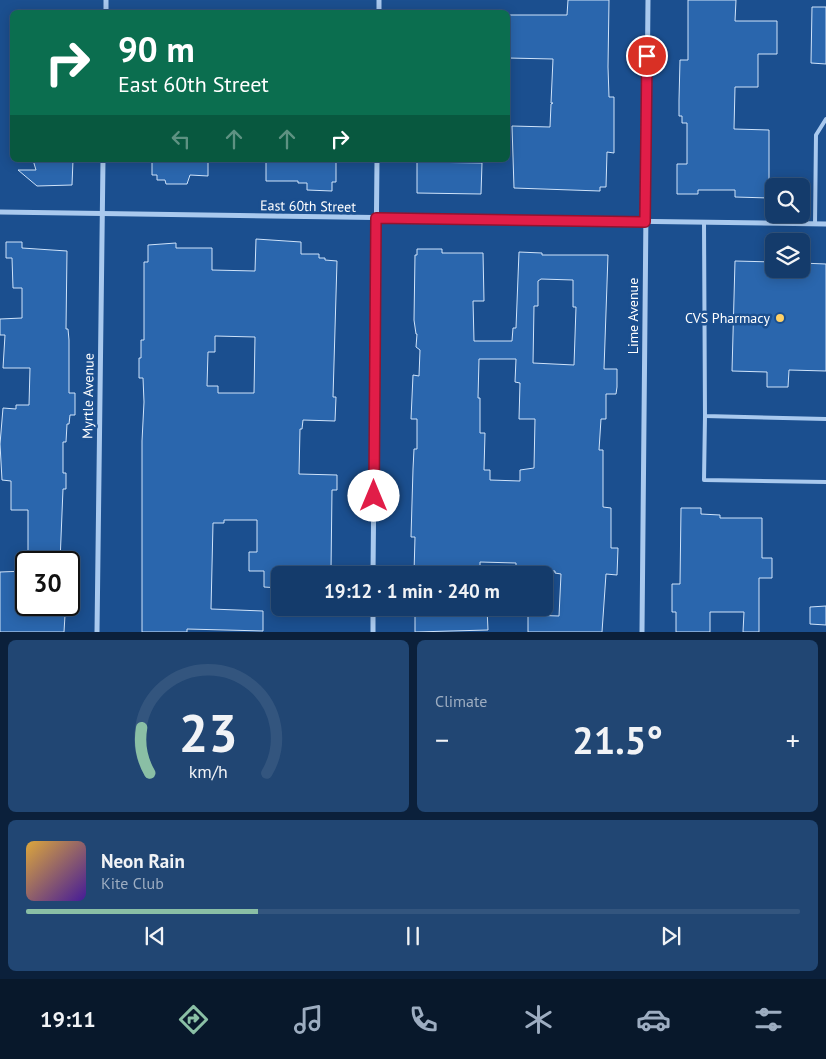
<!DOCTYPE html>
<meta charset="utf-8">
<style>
:root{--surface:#143b6b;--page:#214673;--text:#f1f3f6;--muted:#9dadc1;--line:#33557e;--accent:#8abfa5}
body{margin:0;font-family:"PT Sans",sans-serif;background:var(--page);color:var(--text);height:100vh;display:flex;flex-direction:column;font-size:19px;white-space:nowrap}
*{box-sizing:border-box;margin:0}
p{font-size:16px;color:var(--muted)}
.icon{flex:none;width:28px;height:28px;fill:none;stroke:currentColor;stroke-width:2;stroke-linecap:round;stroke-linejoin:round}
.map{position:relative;height:632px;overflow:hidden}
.panel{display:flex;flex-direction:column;gap:8px;padding:8px;background:#0b203b;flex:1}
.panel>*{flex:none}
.banner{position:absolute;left:10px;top:10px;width:500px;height:152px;border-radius:8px;box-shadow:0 2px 12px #0003,0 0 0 1px var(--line);background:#0b6e4f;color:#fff;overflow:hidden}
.tools{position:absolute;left:765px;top:178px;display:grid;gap:10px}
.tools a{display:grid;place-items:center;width:45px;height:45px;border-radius:8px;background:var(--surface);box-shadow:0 2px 12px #0003,0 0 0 1px var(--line);font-size:25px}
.speed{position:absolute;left:15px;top:551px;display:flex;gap:10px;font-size:25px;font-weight:700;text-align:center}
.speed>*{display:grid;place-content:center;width:65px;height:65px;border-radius:50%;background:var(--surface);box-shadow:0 2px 12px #0003,0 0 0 1px var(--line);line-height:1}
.speed .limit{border:2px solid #111;border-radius:8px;background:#fff;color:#111}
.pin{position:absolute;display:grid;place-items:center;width:42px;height:42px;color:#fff;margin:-21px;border:2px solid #fff;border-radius:50%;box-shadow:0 1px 5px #0007}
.me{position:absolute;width:55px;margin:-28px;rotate:0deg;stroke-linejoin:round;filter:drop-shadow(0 0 4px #0008)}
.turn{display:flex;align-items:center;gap:18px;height:105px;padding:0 25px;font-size:22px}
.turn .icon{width:65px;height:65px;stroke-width:2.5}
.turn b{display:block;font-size:35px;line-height:42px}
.lanes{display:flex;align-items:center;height:48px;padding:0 25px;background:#0003;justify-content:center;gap:25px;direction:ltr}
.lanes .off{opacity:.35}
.big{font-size:38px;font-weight:800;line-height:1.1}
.panel .widget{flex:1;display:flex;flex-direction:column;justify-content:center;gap:8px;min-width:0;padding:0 18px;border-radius:8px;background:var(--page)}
.panel .dial{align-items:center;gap:0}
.dial svg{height:130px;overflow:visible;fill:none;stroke:var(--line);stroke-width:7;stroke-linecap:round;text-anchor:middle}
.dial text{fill:var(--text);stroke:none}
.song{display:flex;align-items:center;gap:15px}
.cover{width:60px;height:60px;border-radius:8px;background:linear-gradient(135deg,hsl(40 70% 55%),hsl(260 70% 35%))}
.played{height:5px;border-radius:2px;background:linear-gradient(90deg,var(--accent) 30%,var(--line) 30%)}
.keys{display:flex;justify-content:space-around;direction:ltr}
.heat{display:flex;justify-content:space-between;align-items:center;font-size:28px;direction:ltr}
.panel .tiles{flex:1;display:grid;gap:8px;grid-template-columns:1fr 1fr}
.widget:last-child{grid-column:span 2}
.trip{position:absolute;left:271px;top:566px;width:282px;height:50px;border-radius:8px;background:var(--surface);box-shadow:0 2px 12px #0003,0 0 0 1px var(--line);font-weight:800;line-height:50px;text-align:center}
.menu{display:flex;height:80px;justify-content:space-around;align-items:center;background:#08182b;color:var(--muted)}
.menu .icon{width:35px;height:35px}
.menu .active{color:var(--accent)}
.menu b{font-size:22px;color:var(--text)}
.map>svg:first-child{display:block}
.building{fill:#2a66ad;stroke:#cfe3fa;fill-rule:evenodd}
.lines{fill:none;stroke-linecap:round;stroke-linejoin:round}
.lane{stroke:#a9c9ee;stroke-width:4}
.street{stroke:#a9c9ee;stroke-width:5}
.route-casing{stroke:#92132f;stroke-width:12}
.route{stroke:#e11d48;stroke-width:9}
.poi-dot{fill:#ffd166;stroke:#1b4f8f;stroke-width:2}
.labels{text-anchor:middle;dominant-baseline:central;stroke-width:5;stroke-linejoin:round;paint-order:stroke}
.street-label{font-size:14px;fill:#fff;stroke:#1b4f8f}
.poi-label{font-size:14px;fill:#fff;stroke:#1b4f8f;text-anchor:end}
</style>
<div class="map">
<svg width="826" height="632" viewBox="0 0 826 632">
<rect width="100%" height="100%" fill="#1b4f8f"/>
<!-- building -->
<g class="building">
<polygon points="568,0 609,0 608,67 609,97 614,97 614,153 607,152 606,187 600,187 600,191 514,188 512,126 550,127 551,104 553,103 551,103 553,59 508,58 508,15 567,15"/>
<polygon points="688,0 736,0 735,21 777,21 777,54 758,54 758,87 735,87 734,129 769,130 769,198 735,197 735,190 698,190 698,194 677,194 677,164 687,164 687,123 682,123 682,116 679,116 679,100 680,60 688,60"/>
<polygon points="812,7 826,7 826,64 811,63"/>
<polygon points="33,160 73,160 72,185 37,186 18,170 36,170"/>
<polygon points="152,160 208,160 208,176 190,175 187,184 166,184 165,180 157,180 157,175 152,175"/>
<polygon points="298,160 336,160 336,182 332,182 332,191 307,190 307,183 298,183 298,181 266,181 266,162 298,162"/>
<polygon points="417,162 482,163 481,194 417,193"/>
<path d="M256,239L301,242V254H319V258H325V260L337,261L333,397H336L335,421L303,420L302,429H300L299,474L337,475V490H332L331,570L284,571V575H280V588L264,587V571H249V552H257V520H224V523H213L211,609L263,611V631L187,629V632H142V441L144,402L143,378H139V358H141V340H144V262H148V245L176,243V248H212V270L255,271ZM215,336L255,337L254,393H218V386H207L208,352H215Z"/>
<polygon points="6,242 22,242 22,248 67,251 66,329 68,329 69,340 69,393 75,393 75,415 70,415 69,424 67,424 66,442 63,442 63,473 66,473 66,489 63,489 60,562 28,562 28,510 11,510 11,481 2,480 0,444 3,408 16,409 16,405 29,405 30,368 3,368 5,335 0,335 0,319 22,318 22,288 13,288 12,258 6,258"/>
<path d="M417,249H442V253H483L484,301H473L474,341H512L513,328H516L519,252L542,253V255H608L604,369H617V387L616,394H606V419H601L599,450H603V507L611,508V548H618L617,575L606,574L602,632H528V615L559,616L561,574L555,573V571L516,570V563L480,562V572L414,573L415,537H411L413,469L414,449H417V419H411L413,375L419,376L420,350L416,347L417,334H416L414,320L415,255H417ZM541,279L573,280V307H576L574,365L533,363L534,306H538V281ZM479,359H516L515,382L520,383L519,419H535L534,468L520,470V481L490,480V470H484L485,433H480V398H478Z"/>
<polygon points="735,261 774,262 774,269 801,269 801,263 826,264 826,371 789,370 788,387 767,387 767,372 732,371"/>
<polygon points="681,508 701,508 701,514 720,515 720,518 762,518 762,558 772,558 772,578 759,578 759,632 743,632 744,612 710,612 710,632 676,632 676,612 672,612 672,584 680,584"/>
<polygon points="26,571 26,615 65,615 64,632 0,632 0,572"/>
<polygon points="826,606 826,625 810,624 810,607"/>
<polygon points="415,608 487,608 488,630 415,632"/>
</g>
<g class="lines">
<!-- lane -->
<g class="lane">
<polyline points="704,223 705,416 826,419"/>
<polyline points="815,224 816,135 826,119"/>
<polyline points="705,416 704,480 826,482"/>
</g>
<!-- street -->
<g class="street">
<polyline points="106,12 106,0"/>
<polyline points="379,12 379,0"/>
<polyline points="0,212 826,224"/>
<polyline points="373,575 377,160"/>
<polyline points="97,632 103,160"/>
<polyline points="373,632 373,608"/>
<polyline points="642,632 648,0"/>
</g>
</g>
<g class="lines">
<defs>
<polyline id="route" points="374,496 376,218 645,222 647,56"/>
</defs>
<!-- route casing -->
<use href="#route" class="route-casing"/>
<!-- route -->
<use href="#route" class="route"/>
</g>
<!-- markers -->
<circle class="poi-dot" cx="780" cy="318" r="5"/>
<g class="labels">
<!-- street labels -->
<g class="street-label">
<text transform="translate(308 206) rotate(1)">East 60th Street</text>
<text transform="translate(633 316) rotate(-90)">Lime Avenue</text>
<text transform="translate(88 396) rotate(-89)">Myrtle Avenue</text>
</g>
<!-- poi labels -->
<g class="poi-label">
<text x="770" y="318">CVS Pharmacy</text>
</g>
</g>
</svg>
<div class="tools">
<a><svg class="icon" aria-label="search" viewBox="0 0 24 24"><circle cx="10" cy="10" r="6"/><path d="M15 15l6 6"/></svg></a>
<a><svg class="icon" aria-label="layers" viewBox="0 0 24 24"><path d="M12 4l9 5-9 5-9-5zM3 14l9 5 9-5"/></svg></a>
</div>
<div class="speed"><div class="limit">30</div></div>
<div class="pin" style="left:647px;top:56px;background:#d93025"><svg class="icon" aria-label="arrive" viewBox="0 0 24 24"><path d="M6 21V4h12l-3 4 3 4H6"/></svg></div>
<svg class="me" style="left:374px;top:496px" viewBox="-20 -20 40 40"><circle r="19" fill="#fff"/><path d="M0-13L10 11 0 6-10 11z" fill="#e11d48"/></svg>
<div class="trip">19:12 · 1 min · 240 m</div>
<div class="banner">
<div class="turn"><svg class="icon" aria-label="right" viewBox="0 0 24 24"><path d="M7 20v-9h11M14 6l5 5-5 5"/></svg><div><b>90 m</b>East 60th Street</div></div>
<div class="lanes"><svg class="icon off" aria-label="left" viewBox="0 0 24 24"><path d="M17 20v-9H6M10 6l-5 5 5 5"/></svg><svg class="icon off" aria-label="ahead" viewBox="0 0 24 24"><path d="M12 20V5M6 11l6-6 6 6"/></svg><svg class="icon off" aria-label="ahead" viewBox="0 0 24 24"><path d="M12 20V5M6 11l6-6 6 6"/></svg><svg class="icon" aria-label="right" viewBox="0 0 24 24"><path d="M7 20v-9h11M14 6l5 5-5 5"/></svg></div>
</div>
</div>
<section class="panel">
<div class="tiles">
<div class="widget dial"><svg viewBox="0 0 100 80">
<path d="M14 69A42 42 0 1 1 86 69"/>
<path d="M14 69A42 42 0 0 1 9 41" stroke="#8abfa5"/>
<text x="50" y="56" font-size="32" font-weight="700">23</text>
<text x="50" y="72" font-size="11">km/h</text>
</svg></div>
<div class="widget"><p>Climate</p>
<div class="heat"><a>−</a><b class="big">21.5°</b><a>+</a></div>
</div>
<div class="widget">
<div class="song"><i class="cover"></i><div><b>Neon Rain</b><p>Kite Club</p></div></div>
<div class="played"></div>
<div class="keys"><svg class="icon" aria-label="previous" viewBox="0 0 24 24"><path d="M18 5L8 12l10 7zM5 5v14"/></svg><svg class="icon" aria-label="pause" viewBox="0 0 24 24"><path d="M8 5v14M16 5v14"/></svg><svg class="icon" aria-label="next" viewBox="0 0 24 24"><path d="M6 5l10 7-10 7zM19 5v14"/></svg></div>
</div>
</div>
</section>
<nav class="menu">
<b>19:11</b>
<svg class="icon active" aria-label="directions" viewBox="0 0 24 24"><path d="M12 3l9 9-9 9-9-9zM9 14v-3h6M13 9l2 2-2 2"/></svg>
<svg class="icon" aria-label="music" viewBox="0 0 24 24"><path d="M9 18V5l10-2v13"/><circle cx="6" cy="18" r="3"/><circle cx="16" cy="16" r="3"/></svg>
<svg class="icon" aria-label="phone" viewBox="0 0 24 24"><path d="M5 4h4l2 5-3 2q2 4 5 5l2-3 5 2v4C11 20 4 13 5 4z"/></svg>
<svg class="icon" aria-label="climate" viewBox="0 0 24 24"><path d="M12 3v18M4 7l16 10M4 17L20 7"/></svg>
<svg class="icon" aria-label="car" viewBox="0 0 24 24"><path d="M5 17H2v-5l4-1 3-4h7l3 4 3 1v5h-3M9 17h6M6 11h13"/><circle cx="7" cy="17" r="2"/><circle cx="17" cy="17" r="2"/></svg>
<svg class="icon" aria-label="filters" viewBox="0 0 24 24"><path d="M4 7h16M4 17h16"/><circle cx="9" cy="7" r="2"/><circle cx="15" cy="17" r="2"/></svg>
</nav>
